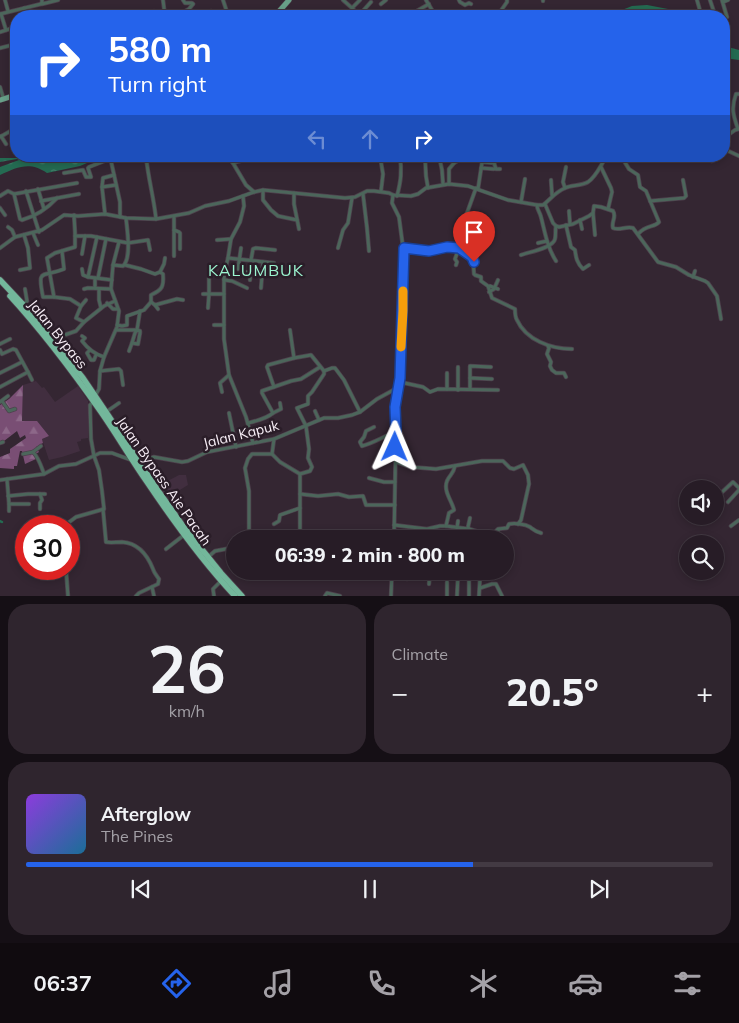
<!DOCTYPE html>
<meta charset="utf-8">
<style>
:root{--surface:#271c26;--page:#2f252e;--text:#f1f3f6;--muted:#a4a1a7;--line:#433a43;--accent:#2563eb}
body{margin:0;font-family:Mulish,sans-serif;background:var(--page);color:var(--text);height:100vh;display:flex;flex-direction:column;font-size:19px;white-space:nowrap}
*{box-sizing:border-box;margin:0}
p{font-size:16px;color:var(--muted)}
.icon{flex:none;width:28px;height:28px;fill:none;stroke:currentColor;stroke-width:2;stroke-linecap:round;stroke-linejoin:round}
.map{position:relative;height:596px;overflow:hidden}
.drawer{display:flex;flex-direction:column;gap:8px;padding:8px;background:#150f15;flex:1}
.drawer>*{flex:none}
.top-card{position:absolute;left:10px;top:10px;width:720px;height:152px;border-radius:20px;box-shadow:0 2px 8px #0003,0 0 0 1px var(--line);background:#2563eb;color:#fff;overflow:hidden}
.tools{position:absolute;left:679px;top:480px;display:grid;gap:10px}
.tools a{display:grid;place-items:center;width:45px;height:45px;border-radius:50%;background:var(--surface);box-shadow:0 2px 8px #0003,0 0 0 1px var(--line);font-size:25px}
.speed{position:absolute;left:15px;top:515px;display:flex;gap:10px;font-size:25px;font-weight:700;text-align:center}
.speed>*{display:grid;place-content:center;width:65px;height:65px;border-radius:50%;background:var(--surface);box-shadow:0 2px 8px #0003,0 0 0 1px var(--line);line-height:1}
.speed .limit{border:8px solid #d22;background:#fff;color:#111}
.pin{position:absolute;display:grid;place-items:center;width:42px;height:42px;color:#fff;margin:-51px -21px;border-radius:50% 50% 50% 0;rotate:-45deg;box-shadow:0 0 5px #0007}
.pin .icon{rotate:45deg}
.me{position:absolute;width:55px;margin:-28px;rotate:1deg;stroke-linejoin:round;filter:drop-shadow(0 0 4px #0008)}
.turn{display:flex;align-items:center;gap:18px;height:105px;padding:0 15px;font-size:22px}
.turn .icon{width:65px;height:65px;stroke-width:2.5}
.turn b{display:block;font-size:35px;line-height:42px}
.lanes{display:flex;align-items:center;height:48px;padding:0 15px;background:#0003;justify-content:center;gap:25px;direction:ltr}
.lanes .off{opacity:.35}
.big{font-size:38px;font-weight:800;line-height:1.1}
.drawer .card{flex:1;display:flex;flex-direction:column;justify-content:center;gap:8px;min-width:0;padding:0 18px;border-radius:20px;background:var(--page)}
.drawer .dial{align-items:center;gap:0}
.dial b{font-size:65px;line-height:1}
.song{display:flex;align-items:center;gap:15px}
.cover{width:60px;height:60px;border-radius:8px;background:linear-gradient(135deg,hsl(270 70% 55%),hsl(200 70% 35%))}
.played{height:5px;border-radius:2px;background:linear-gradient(90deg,var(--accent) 65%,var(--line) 65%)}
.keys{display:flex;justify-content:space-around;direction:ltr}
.heat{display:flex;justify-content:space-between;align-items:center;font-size:28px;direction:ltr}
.drawer .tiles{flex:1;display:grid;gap:8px;grid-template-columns:1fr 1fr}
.card:last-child{grid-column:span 2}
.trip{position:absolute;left:226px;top:530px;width:288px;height:50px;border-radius:25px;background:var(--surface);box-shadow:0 2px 8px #0003,0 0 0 1px var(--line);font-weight:800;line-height:50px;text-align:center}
.tab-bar{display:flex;height:80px;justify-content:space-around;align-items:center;background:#100b0f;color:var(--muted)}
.tab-bar .icon{width:35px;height:35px}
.tab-bar .active{color:var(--accent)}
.tab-bar b{font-size:22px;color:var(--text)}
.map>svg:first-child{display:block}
.built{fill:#412e3f}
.forest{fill:url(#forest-firs)}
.water{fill:url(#water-ripples)}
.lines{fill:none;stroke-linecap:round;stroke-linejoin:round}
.canal{stroke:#246b52;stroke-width:2.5}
.minor-casing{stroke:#4f424e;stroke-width:4.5}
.major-casing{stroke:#4f424e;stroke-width:6}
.highway-casing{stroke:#4f424e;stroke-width:7}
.minor{stroke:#4c665b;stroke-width:3}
.major{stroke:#68a089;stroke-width:5}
.highway{stroke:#73b79b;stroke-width:5.5}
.route-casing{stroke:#184099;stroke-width:12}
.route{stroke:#2563eb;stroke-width:9}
.slow{stroke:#f59e0b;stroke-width:9}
.labels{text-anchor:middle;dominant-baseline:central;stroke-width:5;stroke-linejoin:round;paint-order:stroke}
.street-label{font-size:14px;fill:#f8eff7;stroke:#2a1d28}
.quarter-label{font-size:16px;letter-spacing:1px;fill:#9cf5d0;stroke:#2a1d28}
</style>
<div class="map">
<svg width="739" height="596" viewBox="0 0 739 596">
<defs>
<pattern id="forest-firs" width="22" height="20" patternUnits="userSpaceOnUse" patternTransform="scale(1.25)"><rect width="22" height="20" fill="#794e74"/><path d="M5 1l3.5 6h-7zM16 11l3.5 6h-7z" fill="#8d6889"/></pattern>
<pattern id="water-ripples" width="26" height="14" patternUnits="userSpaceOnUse" patternTransform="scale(1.25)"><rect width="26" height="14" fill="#246b52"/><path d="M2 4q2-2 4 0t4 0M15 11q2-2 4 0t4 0" fill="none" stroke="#45806c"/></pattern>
</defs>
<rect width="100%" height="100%" fill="#342632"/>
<!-- built -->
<g class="built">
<polygon points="36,381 42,388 44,387 55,402 78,386 88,401 88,438 81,439 81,441 77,442 80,451 62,457 49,460 42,439 49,436 22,421 23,385"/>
<polygon points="179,475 186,475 188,485 165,499 158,486"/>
</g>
<!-- forest -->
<polygon class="forest" points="23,385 22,421 37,421 49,436 42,439 43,443 36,447 39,452 34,455 36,459 25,464 22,451 20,451 17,466 14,466 14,469 0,468 0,457 10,453 10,449 26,438 25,435 20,438 17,431 4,441 0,442 0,405 9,399"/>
<!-- water -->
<g class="water">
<polygon points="647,5 668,9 681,16 657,16 641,14 630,16 607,16 632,6"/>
<polygon points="724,46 739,50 739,60 724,58"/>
<path d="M71,156H103L80,166L47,173C30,161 17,167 0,175V167L19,160L17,159L0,162V158H62Z"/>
</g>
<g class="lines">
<!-- canal -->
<polyline class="canal" points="0,521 2,522"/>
<defs>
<g id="minor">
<polyline points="5,0 8,11"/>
<polyline points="163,0 165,16"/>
<polyline points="183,0 185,3 192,3 193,4"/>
<polyline points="223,0 226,9 230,16"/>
<polyline points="343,0 352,8 360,0"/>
<polyline points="426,0 432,10 431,13 426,16"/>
<polyline points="459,0 460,2 465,5 469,3 471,4"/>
<polyline points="543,0 543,1"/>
<polyline points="697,0 701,14"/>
<polyline points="710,0 714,12"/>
<polyline points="722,0 727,17"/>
<polyline points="723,2 728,0"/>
<polyline points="42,4 58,0"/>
<polyline points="381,4 386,0"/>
<polyline points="24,8 27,16"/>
<polyline points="352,8 357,13 361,13 371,2"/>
<polyline points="211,11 214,16"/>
<polyline points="500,12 507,2 507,0"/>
<polyline points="0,14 41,4 42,2 42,0"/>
<polyline points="1,14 6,30"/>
<polyline points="44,16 49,15"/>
<polyline points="154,16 154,11"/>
<polyline points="176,16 189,9 193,4"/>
<polyline points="365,16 371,16"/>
<polyline points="408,16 429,4"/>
<polyline points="0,32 16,27"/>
<polyline points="0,48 16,44"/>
<polyline points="0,87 3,97"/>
<path d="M738,129C733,115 731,108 736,94H739"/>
<polyline points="1,136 6,144"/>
<polyline points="0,137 14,129"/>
<polyline points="724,138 735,130 738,129"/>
<polyline points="724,149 739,156"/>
<path d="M146,156C148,178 154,198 156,219L189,213L205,206L229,201L254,192L263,190L345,198L355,197L367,191H374L389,193L393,195L411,196L418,194L426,188L449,184L468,186L508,200L537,205H543C551,199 554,193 565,188C572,185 581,186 588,182C597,176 601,164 607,156"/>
<polyline points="226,156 233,163 246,185 254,192"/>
<polyline points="380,156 383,174 381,191"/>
<polyline points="439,156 442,170 443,184"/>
<path d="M564,156C568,161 575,158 580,156"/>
<path d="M621,156L629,169L638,175L640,187L646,191L659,222C654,228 647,224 638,234"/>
<polyline points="701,156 704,159 712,161"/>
<polyline points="425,157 426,176 428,188"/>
<polyline points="624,161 654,158"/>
<polyline points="482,162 494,163"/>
<path d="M233,163C242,160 253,159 263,156"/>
<polyline points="454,163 462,158 470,156"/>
<polyline points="494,163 496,169 500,169"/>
<polyline points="494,163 497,156"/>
<polyline points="601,167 611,188 612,192 608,209"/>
<polyline points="481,168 494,169"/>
<polyline points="64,173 83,170 86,177 91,177 88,168 89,167 107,160 111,161 120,202 120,217"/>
<polyline points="551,180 552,195"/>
<polyline points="449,184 449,169 454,163 454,156"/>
<polyline points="102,187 103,178 114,175"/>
<polyline points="565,188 563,182 566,167"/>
<polyline points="38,189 44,209"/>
<polyline points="478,189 483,156"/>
<polyline points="263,190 263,200 271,210 278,216 297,220"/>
<polyline points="26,191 39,232"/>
<polyline points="294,193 294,204 299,229"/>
<path d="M14,194L20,219L22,220C36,216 47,209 57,198"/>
<polyline points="363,194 367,228 369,251"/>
<polyline points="393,195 392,203 399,217 404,255 400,378 395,407 396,432 394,539"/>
<polyline points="0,196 8,191 14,194 77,183"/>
<polyline points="243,196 244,206 240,222 231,239 228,258 224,275 224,339 229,375 246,417 253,443"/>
<path d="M397,196C401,181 402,171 400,156"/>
<polyline points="41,201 79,194"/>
<polyline points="650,201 684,198 686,196 683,180"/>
<polyline points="521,202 525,179"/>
<path d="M545,204L553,223L556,226L559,227L573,224L589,216L593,213L594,206L601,207L613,211C617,217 611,221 613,228C619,231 626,226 633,228L658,262L676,267L689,275L705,281L708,283L717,296L721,319"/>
<path d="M537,205C537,210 540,212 541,217C545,232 547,247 556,261"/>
<polyline points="0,208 5,215"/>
<polyline points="569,211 570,224"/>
<path d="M467,213C475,218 476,223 485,228"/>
<polyline points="593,213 595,235"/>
<polyline points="105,214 102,187 116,185"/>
<polyline points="74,215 75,232 75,247 55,253 47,258 54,297 70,299 81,306 76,318 84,322 104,306 115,301"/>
<polyline points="174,216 174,256"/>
<polyline points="580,220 582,229"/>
<path d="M566,225L571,247L575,250C576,258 577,263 583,269L589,265"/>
<polyline points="8,227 12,230 15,237"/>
<polyline points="174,230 179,232 180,233 180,249"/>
<polyline points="33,233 38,245"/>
<polyline points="75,236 91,236 128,243 148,240 150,250"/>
<polyline points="97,237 88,277 112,280"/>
<polyline points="217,240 231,239"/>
<polyline points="538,243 547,241"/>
<polyline points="0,248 15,237 42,230 64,215 78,216 105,214 126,218 156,219"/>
<polyline points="338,248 343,230 348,223 352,198"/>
<path d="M404,248C412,250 421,252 428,251C448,251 456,239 473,259L474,274L475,275L481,277V281L488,286L492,298L515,309C515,312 515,317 517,320C526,340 551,349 572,349"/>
<polyline points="82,254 85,236"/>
<path d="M521,255C529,252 553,248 555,239C556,235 555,231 556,226"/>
<polyline points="228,258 274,263"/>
<polyline points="251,260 253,249 256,248 275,250"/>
<polyline points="113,265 119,242"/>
<polyline points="456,265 457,262 455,259 459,248 457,238 461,222 467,213 476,188"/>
<polyline points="82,269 83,275 88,277"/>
<polyline points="238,269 241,248"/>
<polyline points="20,270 30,268 28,248 24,235"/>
<polyline points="160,272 164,264 165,258"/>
<polyline points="245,272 262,274"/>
<polyline points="693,277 695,271"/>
<polyline points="98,278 106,239"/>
<polyline points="209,278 209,294 224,294"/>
<polyline points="224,280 232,281 247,288"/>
<polyline points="250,280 250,272"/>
<polyline points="490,286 498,289"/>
<polyline points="95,288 95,278"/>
<polyline points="261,288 263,262"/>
<polyline points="84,289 88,288 111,289"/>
<polyline points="99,289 99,300 101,308"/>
<polyline points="489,292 494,289 498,280"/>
<polyline points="203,294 209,294 208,308"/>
<path d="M54,297H43C37,267 42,278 64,269L62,251"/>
<polyline points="151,302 155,305 177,299 183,300"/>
<polyline points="107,303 113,309 118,309"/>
<polyline points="24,304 27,301 25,289"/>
<polyline points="155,305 158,309"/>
<polyline points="81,306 86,300"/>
<path d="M117,325L122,326L127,325V316L144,310L151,302V295C162,290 164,287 163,274L160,272L155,274L141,269L125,265"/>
<polyline points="214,325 224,325"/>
<polyline points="116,330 137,330 140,331 140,333 138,344 132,343 135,333 137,330 140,311"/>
<polyline points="290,330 294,358"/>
<path d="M82,336L85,338L82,341C88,349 94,354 104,357"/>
<polyline points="53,339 76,331 84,322"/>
<polyline points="0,344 10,339"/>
<polyline points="548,346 549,348 547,354 551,362 550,366 552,370 556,373 564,373 566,377"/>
<polyline points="0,350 2,354 13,349 16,350 28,372 0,387"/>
<polyline points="90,350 87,353 91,360 94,360 96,355"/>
<polyline points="129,351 132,343"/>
<polyline points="100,371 119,369 121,371 123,385"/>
<polyline points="28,372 32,380"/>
<polyline points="0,373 22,362"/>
<polyline points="470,378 492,379"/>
<polyline points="400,382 423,387 430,392 438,389 498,390"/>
<polyline points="274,387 267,367 268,365 294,358 311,355 324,371 332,368 335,368 344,380 360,412"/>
<polyline points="447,389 447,373"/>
<polyline points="470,389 470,366 491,367"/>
<polyline points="458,390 458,367"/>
<polyline points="222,392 220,383 229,375"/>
<path d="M95,396L99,389L100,371L104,357L117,327L119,311L111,289L113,265L123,266C132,258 127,229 126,218"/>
<polyline points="2,401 9,411 15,409"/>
<polyline points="0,402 8,396"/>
<polyline points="315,411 319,420"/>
<polyline points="106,412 119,403"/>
<polyline points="229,413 236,447"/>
<polyline points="273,413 281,409 280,403"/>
<path d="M248,423C256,421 266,419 273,413L262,393V391L291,381L301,379L320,367"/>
<path d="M374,427L366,431L364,437L360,442L362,446C374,443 384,436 396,432"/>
<polyline points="120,431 127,429"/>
<polyline points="0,443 3,442"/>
<polyline points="129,446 136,442"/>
<polyline points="33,452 41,446"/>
<path d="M23,454L33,452C39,458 41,466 44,474"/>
<polyline points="272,454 274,439"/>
<polyline points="139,461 154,457 182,462 188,461 207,452 274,439 324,418 338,418 352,415 360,412 377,399 399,387"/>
<polyline points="396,462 411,467 436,469 482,461 503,461 510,468 514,469 523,465 528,475 529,484 521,520 518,524"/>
<polyline points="369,478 384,482 395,482"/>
<polyline points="7,479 9,504 29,504"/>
<polyline points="0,480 44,474 59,466 76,464 100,453 112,453 131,460"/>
<polyline points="40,494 42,500 40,503 40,509"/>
<polyline points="300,494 318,496 338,494 349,497 363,496 366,505 395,505"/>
<polyline points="720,494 733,482 739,488"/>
<polyline points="8,496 28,494 45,494"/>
<polyline points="728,502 739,490"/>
<polyline points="168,504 176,499"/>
<path d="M103,509L106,542C111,543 116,542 122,542C138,543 147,554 153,569C154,573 157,576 159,579L158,584L139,593L136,596"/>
<polyline points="9,511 9,504"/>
<polyline points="274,524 279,521 280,515 300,508"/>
<path d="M394,525L427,529L440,526H446L469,529L486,534L494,533L498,529L507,528L509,524C515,523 525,524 530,527C534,530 536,532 541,533"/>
<polyline points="64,526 76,517 104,509 102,491 99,470 94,456 91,439 90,405 93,402"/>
<polyline points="184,526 191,521"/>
<path d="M446,526L449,513L454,510C452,501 443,491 447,481C450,474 453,475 455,466"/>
<polyline points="731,526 739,520"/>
<polyline points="457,528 458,521"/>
<polyline points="431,529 432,539"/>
<polyline points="469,529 468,527 470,518"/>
<polyline points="249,539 249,491 245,468 248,459 252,454 272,454 280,462 300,474"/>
<polyline points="290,539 299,536 300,534 300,474 310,471 312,467 308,458 309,449 306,426 297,408 308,404 308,396 312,392 324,374 324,371"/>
<polyline points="497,539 498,530"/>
<polyline points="166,549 184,535"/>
<polyline points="208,557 215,551 231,548"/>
<polyline points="66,569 68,596"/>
<polyline points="469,571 469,596"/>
<polyline points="407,579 408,571"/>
<polyline points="429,584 430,571"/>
<polyline points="152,587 154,596"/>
<polyline points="480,588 492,584 496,584 502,596"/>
<polyline points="214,596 213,589 221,581"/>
<polyline points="325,596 327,593 340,596"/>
<polyline points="391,596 392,571"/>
<polyline points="447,596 447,582"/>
<polyline points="457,596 458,574"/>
<polyline points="479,596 480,578"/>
</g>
<g id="major">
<polyline points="275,16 289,0"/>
<polyline points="0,100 16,95"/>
</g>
<g id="highway">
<polyline points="0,280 30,312 83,378 106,412 157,489 183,526 221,573 242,596"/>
<path d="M10,296C43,332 73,372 101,412C117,435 131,459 147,482C174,522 202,561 235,596"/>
</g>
</defs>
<!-- minor casing -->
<use href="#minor" class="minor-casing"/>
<!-- major casing -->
<use href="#major" class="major-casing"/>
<!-- highway casing -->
<use href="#highway" class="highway-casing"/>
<!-- minor -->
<use href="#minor" class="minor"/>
<!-- major -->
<use href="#major" class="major"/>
<!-- highway -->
<use href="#highway" class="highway"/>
</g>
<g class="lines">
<defs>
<polyline id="route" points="395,447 396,432 395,407 400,378 404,248 429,251 447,247 459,248 472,257 474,262"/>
</defs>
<!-- route casing -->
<use href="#route" class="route-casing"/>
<!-- route -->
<use href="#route" class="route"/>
<!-- slow -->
<polyline class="slow" points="401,347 403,311 403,291"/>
</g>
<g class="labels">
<!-- street labels -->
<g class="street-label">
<text transform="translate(58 334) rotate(51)">Jalan Bypass</text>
<text transform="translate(241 434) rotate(-14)">Jalan Kapuk</text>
<text transform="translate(164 481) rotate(55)">Jalan Bypass Aie Pacah</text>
</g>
<!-- quarter labels -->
<g class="quarter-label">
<text x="256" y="270">KALUMBUK</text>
</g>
</g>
</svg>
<div class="tools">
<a><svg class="icon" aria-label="sound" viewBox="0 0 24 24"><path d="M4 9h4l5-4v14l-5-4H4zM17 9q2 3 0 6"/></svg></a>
<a><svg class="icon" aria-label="search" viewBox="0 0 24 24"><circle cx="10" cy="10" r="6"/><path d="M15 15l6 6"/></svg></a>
</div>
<div class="speed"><div class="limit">30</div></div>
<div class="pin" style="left:474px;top:262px;background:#d93025"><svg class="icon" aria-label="arrive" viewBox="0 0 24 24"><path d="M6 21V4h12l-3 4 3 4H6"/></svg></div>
<svg class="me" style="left:395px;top:447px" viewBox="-20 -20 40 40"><path d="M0-17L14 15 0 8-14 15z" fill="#2563eb" stroke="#fff" stroke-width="4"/></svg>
<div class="trip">06:39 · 2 min · 800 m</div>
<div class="top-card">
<div class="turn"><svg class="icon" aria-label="right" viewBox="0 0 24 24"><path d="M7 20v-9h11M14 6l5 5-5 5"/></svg><div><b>580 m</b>Turn right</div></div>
<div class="lanes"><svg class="icon off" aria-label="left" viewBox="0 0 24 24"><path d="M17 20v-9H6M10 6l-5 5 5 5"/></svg><svg class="icon off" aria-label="ahead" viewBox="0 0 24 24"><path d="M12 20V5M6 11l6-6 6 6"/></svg><svg class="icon" aria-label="right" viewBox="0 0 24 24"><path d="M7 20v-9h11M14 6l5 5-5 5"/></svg></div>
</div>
</div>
<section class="drawer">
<div class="tiles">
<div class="card dial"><b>26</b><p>km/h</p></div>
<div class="card"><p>Climate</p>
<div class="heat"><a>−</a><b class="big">20.5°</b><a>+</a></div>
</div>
<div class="card">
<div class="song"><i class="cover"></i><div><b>Afterglow</b><p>The Pines</p></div></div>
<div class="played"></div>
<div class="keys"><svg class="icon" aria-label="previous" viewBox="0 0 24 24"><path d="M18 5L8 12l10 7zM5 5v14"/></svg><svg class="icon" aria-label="pause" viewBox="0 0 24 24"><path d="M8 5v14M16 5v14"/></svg><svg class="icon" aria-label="next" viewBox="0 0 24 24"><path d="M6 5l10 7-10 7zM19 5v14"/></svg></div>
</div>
</div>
</section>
<nav class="tab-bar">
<b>06:37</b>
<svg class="icon active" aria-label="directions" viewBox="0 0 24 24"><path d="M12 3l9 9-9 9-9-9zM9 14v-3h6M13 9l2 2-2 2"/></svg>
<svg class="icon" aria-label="music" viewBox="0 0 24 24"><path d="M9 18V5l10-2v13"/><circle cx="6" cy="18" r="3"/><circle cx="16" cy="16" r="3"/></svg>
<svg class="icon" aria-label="phone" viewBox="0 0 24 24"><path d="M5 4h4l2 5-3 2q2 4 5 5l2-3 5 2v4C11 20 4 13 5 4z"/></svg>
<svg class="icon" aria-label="climate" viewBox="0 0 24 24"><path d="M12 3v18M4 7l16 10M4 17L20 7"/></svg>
<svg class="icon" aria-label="car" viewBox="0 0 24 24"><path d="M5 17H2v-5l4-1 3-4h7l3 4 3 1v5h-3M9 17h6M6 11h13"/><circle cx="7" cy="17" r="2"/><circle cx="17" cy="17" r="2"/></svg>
<svg class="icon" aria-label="filters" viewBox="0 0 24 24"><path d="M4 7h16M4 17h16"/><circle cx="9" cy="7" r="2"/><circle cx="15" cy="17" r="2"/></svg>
</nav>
